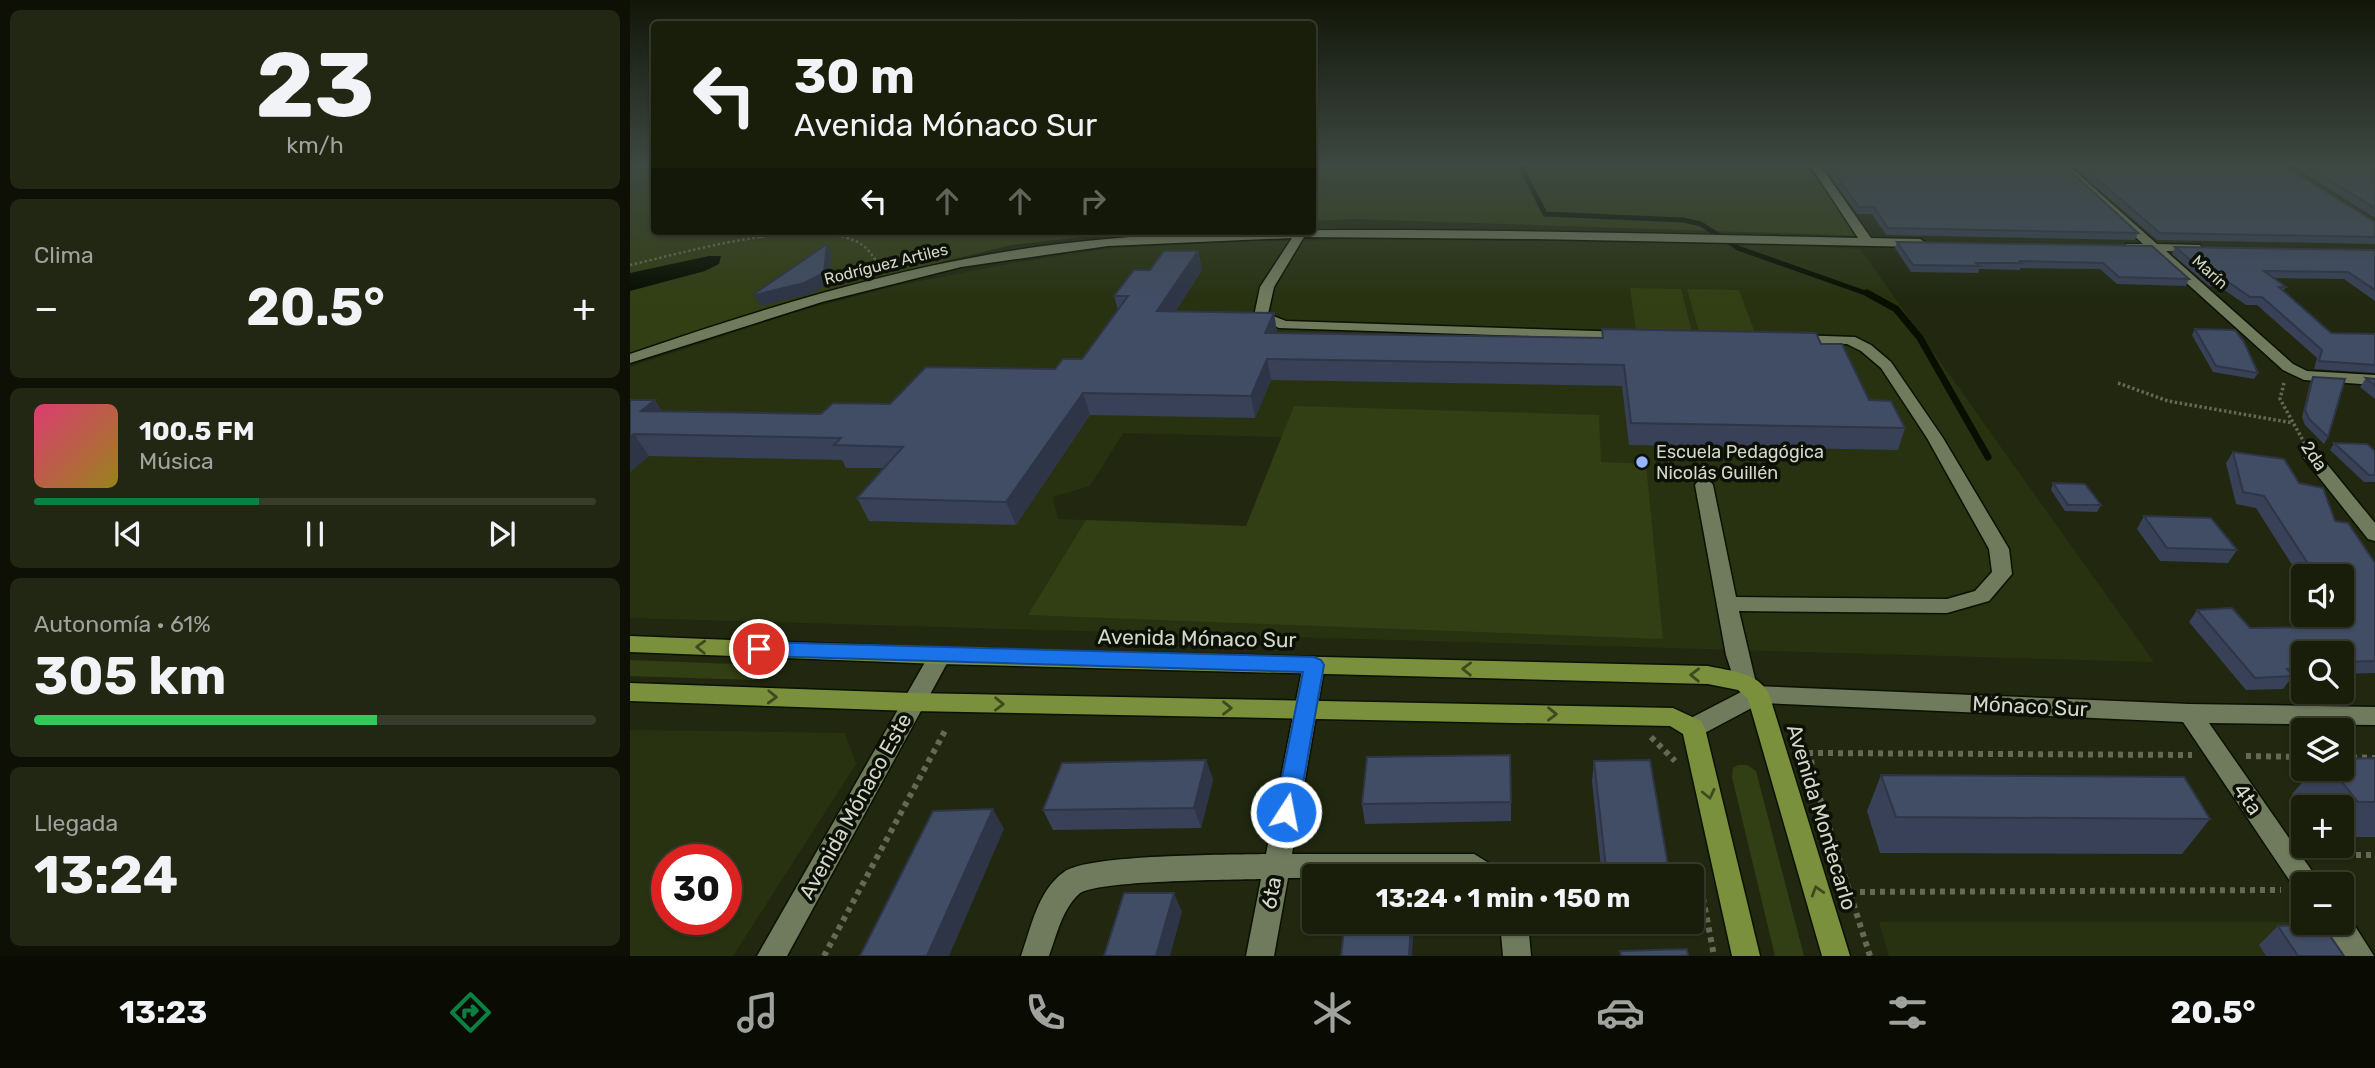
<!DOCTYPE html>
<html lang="es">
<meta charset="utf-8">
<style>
:root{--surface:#191e0b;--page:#222714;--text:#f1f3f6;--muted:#9fa29d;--line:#373c2c;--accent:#0b8043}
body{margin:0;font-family:Rubik,sans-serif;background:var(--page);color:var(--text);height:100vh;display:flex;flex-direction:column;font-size:26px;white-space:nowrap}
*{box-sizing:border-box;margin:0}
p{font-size:23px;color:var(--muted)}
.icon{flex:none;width:38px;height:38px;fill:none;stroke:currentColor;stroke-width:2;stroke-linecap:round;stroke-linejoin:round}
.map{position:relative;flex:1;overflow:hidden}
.sheet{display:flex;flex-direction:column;gap:10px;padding:10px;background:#0e1006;width:630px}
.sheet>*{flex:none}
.top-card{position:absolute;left:21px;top:21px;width:665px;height:214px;border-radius:7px;box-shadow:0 2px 5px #0004,0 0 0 2px var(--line);background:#191e0b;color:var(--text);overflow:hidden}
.controls{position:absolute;left:1661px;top:564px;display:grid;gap:14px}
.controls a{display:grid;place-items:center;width:63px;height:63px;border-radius:7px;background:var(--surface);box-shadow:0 2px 5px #0004,0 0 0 2px var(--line);font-size:35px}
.speed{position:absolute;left:21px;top:844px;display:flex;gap:14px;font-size:35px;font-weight:700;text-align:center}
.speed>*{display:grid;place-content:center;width:91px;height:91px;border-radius:50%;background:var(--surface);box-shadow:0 2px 5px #0004,0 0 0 2px var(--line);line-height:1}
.speed .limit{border:10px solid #d22;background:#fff;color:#111}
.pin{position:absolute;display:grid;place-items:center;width:60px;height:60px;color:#fff;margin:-30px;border:4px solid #fff;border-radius:50%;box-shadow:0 2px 7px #0007}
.me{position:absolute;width:77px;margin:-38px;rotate:11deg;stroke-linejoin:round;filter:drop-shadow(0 0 5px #0008)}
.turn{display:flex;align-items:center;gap:24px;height:147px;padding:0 28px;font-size:32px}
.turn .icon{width:91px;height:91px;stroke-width:2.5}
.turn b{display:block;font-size:49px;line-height:60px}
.lanes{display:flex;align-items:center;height:66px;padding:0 28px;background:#0003;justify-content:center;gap:35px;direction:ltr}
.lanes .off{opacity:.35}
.big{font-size:52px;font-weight:700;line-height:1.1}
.sheet .widget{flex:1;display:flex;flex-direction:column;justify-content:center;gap:10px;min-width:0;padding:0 24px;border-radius:10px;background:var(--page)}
.sheet .dial{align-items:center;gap:0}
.dial b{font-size:91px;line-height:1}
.song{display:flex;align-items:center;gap:21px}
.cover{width:84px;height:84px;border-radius:10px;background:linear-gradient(135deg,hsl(340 70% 55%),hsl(50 70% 35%))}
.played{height:7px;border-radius:4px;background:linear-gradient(90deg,var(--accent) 40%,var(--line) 40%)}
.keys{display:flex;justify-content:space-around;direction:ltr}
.heat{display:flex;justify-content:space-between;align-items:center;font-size:38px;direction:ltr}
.charge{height:10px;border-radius:5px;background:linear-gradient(90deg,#34c759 61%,var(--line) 0)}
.trip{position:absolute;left:672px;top:864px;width:402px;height:70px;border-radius:7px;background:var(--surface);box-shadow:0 2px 5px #0004,0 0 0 2px var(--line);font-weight:700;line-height:70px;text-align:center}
.dock{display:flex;height:112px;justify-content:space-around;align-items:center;background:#0a0c04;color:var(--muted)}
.dock .icon{width:49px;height:49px}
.dock .on{color:var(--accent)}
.dock b{font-size:32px;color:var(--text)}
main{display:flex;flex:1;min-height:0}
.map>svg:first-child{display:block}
.built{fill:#283211;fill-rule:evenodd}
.green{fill:#323e13}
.water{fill:#080e00}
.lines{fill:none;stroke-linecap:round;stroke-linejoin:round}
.stream-far1{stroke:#080e00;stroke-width:5}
.stream{stroke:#080e00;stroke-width:7}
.minor-casing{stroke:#0a1100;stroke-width:3}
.major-casing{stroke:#0a1100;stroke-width:3}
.path-far2{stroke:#646a55;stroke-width:2.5;stroke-dasharray:2.5 2.5;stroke-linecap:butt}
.path-far1{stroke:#646a55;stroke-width:3.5;stroke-dasharray:2.5 2.5;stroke-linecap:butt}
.path{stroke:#646a55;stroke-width:6;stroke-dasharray:5 5;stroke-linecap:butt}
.minor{fill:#707a5d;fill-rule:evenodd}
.major{fill:#7a903c;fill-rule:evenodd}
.wall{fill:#384157}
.shaded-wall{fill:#2e3547}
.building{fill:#414c65;stroke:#2e3547;stroke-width:2}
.oneway{stroke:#3d4a1e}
.route{fill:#1a73e8;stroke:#114b97;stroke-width:2}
.poi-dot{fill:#96b6fd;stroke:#0c1006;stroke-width:2.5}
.labels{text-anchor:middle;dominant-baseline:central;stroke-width:7;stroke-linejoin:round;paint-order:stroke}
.far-street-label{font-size:16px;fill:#d2d7c8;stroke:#0c1006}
.poi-label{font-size:18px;fill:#d2d7c8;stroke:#0c1006;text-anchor:start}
.street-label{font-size:18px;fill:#d2d7c8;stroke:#0c1006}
.near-street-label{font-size:21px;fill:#d2d7c8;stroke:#0c1006}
</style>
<main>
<section class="sheet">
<div class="widget dial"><b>23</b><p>km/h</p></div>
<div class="widget"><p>Clima</p>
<div class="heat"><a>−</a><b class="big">20.5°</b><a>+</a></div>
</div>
<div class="widget">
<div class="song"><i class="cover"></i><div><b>100.5 FM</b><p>Música</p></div></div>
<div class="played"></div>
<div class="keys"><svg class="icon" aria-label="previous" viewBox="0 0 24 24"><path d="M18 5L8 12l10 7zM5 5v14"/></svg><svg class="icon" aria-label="pause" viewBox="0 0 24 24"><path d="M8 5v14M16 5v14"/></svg><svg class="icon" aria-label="next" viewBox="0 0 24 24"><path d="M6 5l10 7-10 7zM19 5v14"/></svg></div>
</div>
<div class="widget"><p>Autonomía · 61%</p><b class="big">305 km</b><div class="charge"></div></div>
<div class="widget"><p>Llegada</p><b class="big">13:24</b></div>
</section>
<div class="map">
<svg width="1745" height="956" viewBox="0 0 1745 956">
<rect width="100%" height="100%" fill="#21280f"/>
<!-- built -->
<g class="built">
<path d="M758,240L1099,242L1230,249L1524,662L0,618V367L163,313L265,286L383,263L484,248L620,241ZM493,433L652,437L616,526L428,519L423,497L460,486Z"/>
<path d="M0,730L215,733L226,764L103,956H0ZM37,859H96V919H37Z"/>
<polygon points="1249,922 1663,922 1687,956 1259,956"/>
</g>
<!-- green -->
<g class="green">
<polygon points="0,165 24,165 24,231 503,231 381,245 312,262 0,354"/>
<polygon points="682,165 1175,165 1229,236 724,219 683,221"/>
<polygon points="1000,288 1051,289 1062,332 1006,331"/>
<polygon points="1057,289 1109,290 1125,333 1069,332"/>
<polygon points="664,406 969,415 971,462 1016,464 1033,639 398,615 456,520 616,526"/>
<polygon points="0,660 132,665 137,674 123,680 0,676"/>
<polygon points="1108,765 1117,765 1126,771 1174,956 1145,956 1102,777 1103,768"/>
</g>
<!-- water -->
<polygon class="water" points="79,256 91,256 89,264 75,271 0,291 0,273"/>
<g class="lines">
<!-- stream-far1 -->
<polyline class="stream-far1" points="890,165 915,214 1053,220 1071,224 1108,248 1241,295"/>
<!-- stream -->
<polyline class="stream" points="1237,293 1266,309 1290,338 1358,457"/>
<defs>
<g id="minor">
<path d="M1180,165H1190L1241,238L1290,239L1296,243L1290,247L906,239L674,237L644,287L638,314L656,321L999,332V338L994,339L649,328L624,316L630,287L662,238L478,246L331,267L192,302L0,363V354C140,306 282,262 429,244C546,230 662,230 778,230C928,231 1078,235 1228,238Z"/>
<polygon points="1427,165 1438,165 1527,244 1570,245 1572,248 1566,252 1536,251 1663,364 1677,371 1745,375 1745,385 1674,380 1653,370 1521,251 1496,250 1496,244 1513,244"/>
<polygon points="1166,335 1225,337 1241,345 1261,362 1313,438 1379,549 1382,574 1359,601 1317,613 1109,611 1126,683 1124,686 1559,704 1745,707 1745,725 1579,723 1691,884 1673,884 1673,895 1668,893 1553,722 1131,703 1071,735 1063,738 1055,735 1051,728 1055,721 1113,691 1107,689 1096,655 1065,485 1068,481 1080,481 1083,485 1106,597 1317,599 1345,591 1362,572 1359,549 1297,438 1251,368 1231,351 1217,344 1161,342 1159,339"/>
<polygon points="1682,452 1688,453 1745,523 1745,541 1738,539 1676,461 1673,457"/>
<polygon points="310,648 318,650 321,656 157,956 127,956 302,650"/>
<path d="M684,657L692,659L695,665L662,854H844L867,868L871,877L658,878L644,956H616L631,879C602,880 464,880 449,894C432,910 427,934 419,956H391C401,928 408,890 434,872C458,854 599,855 636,854L673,665L676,659Z"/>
<polygon points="1712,911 1716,912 1744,956 1713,956 1692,922 1712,922"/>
<polygon points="870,922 898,922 901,956 873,956"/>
</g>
<g id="major">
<path d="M0,636L310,648L1078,666C1100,671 1128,672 1139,694L1220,956H1192L1118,699L1108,690L1078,684L310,664L0,652Z"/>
<polygon points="0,683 282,693 1043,708 1071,721 1075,728 1130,956 1102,956 1053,734 1040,726 282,711 0,701"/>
</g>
</defs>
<!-- minor casing -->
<use href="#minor" class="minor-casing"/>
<!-- major casing -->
<use href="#major" class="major-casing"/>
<!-- path-far2 -->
<g class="path-far2">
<polyline points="24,167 20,169 24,184"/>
<polyline points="131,231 131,238"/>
<path d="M0,265C57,252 169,219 223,240C235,244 243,255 249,266"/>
</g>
<!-- path-far1 -->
<g class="path-far1">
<polyline points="1488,383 1538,401 1663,423"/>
<polyline points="1654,383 1650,399 1675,444"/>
</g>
<!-- path -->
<g class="path">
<polyline points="1021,737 1045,761"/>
<polyline points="1616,756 1673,757"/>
<polyline points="1712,757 1745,758"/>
<polyline points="1686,855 1745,855"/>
<polyline points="1220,892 1651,890"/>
<polyline points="1073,898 1084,956"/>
<polyline points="194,956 317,727"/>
<polyline points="1240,956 1184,780 1180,753 1562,755"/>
</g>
<!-- minor -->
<use href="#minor" class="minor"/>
<!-- major -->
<use href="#major" class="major"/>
</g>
<!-- wall -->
<g class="wall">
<polygon points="1193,165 1434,165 1508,233 1505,240 1256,235 1242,214 1227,214"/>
<polygon points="1441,165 1653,165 1745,222 1745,244 1527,240"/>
<polygon points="1661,165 1745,165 1745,218"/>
<polygon points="1267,242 1522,246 1559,279 1556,286 1487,284 1470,269 1390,268 1390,270 1349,269 1348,273 1281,272 1265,248"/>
<polygon points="1545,247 1745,250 1745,301 1714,279 1644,278 1656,287 1653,291 1701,333 1745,334 1745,373 1684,369 1687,358 1627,305 1616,305 1590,287 1579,286 1542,254"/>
<polygon points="568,251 572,270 545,312 644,313 647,333 972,338 972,329 1191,344 1239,400 1275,428 1268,450 999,445 992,386 641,380 625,418 460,415 386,525 239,521 227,498 253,468 216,468 212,460 19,456 0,472 0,400 32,412 191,414 260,404 425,369 452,359 488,310 484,296"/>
<polygon points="1565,329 1628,373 1624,379 1583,372 1562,335"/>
<polygon points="1683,377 1698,437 1694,444 1675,425 1672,417 1680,383"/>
<polygon points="1736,378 1745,379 1745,399 1730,387"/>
<polygon points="1704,443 1745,451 1745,482 1734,482 1700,450"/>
<polygon points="1603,452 1669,483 1745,563 1745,673 1712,674 1712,653 1673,653 1673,681 1659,681 1653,689 1616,690 1559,622 1567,610 1620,628 1680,627 1683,623 1698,622 1694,614 1712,614 1712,576 1673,576 1673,582 1626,508 1606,504 1596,463"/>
<polygon points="1423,483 1471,505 1467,512 1435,511 1421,490"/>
<polygon points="1514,516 1607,550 1598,563 1530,561 1507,529"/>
<polygon points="1745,758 1745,837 1712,837 1712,807 1673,807 1673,809 1662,794 1685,768 1712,768"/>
<polygon points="576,760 583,780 571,828 423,830 413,810"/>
<polygon points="964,761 1040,877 972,877 962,781"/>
<polygon points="1251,775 1580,819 1552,854 1250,853 1237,811"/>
<polygon points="881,802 881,821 735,824 732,804"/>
<polygon points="977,922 1029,922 977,924"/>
<polygon points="1648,926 1714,956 1636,956 1629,945"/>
</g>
<!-- shaded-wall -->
<g class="shaded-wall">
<polygon points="197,244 202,254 199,284 180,294 130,306 125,295"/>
<polygon points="568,251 572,270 532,332 527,311"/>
<polygon points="644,313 647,333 635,333"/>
<polygon points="637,359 641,380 625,418 621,396"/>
<polygon points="453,393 460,415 386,525 376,502"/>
<polygon points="25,400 39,422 11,411"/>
<polygon points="4,434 19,456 0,472 0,437"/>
<polygon points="576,760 583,780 571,828 564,808"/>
<polygon points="363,809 374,829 319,956 297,956"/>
<polygon points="544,893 552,912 540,956 526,956"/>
<polygon points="781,922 784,922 782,956 779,956"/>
</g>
<!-- building -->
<g class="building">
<polygon points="1199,165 1434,165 1508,233 1258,228 1244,207 1229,207"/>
<polygon points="1451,165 1653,165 1745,222 1745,237 1530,233"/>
<polygon points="1674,165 1745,165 1745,208"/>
<polygon points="1267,242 1522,246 1559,279 1489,277 1473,263 1390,261 1392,263 1346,263 1350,266 1283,265"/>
<polygon points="197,244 194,273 174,283 125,295 124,294"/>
<polygon points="1545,247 1745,250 1745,290 1718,272 1634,271 1656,287 1649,287 1701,333 1745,334 1745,365 1689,361 1692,350 1632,297 1620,297 1594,279 1583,279"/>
<polygon points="534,251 568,251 527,311 644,313 635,333 973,338 972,329 1186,333 1191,344 1212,344 1239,400 1261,401 1275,428 1001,423 994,365 637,359 621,396 453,393 376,502 227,498 273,447 204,445 211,438 4,434 0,437 0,400 25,400 11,411 191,414 203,403 260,404 296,367 425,369 433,359 452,359 498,296 484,296 504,270 520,270"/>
<polygon points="1565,329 1605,330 1614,342 1628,373 1586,366"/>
<polygon points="1683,377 1715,379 1698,437 1679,419 1675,410"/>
<polygon points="1736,378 1745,379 1745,386"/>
<polygon points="1704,443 1737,444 1745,451 1745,475 1739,475"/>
<polygon points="1603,452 1654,459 1669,483 1693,488 1705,521 1718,523 1745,563 1745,661 1712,662 1712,653 1673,653 1673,669 1657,669 1663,676 1625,678 1567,610 1602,608 1620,628 1687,627 1683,623 1715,621 1711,614 1712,576 1686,576 1634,496 1613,492"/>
<polygon points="1423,483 1455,484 1471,505 1438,505"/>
<polygon points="1514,516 1581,518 1607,550 1537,548"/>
<polygon points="880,755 881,802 732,804 737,757"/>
<polygon points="1745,758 1745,802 1728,802 1701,768 1712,768 1712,759"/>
<polygon points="576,760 564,808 413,810 432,763"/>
<polygon points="1020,760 1040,877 977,877 964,761"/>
<polygon points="1251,775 1554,777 1580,819 1266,817"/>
<polygon points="363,809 297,956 230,956 303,811"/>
<polygon points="494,893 544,893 526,956 474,956"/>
<polygon points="715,922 781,922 779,956 711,956"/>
<polygon points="1692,924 1714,956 1668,956 1648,926"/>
<polygon points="1057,949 1058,956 991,956 990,951"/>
</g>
<!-- one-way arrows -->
<defs><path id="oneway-chevron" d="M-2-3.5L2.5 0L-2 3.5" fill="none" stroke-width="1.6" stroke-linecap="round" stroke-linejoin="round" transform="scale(1.75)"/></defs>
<g class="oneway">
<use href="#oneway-chevron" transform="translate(71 647) rotate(-178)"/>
<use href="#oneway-chevron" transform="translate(837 669) rotate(-179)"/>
<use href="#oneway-chevron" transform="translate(1065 675) rotate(-179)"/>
<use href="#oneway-chevron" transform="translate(142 697) rotate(2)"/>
<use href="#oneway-chevron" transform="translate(369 704) rotate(1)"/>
<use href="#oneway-chevron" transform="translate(597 708) rotate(1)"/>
<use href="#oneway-chevron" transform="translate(922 714) rotate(1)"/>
<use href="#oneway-chevron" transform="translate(1079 794) rotate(77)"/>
<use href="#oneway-chevron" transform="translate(1187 891) rotate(-107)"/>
</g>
<!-- sky -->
<linearGradient id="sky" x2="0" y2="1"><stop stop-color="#121608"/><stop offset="0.55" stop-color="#3d4842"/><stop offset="1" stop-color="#3d4842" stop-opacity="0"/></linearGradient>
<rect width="1745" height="299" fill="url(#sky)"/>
<!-- route -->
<polygon class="route" points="129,642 684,657 691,660 694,665 668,812 664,819 656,822 648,819 645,812 673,672 129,656 122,654 119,649 122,644"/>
<!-- markers -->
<circle class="poi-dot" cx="1012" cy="462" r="7"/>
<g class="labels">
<!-- far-street labels -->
<g class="far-street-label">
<text transform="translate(256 264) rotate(-14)">Rodríguez Artiles</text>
<text transform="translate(1580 272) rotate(42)">Marín</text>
</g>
<!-- poi labels -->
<g class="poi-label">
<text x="1026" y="452">Escuela Pedagógica<tspan x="1026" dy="21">Nicolás Guillén</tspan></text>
</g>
<!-- street labels -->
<g class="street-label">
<text transform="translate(1684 456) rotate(56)">2da</text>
</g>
<!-- near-street labels -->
<g class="near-street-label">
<text transform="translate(567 638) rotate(1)">Avenida Mónaco Sur</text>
<text transform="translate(1400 706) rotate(3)">Mónaco Sur</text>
<text transform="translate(1618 799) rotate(55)">4ta</text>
<text transform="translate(225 806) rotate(-61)">Avenida Mónaco Este</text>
<text transform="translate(1192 817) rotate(73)">Avenida Montecarlo</text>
<text transform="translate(641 893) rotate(-80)">6ta</text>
</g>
</g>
</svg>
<div class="controls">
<a><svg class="icon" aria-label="sound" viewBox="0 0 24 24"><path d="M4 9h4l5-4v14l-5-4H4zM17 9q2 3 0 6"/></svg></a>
<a><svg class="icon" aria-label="search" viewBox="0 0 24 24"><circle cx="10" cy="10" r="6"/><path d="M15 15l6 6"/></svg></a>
<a><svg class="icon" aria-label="layers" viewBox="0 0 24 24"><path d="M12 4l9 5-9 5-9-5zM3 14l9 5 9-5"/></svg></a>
<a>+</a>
<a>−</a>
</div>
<div class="speed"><div class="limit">30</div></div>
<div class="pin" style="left:129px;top:649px;background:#d93025"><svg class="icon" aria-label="arrive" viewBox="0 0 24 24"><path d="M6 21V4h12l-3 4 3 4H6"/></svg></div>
<svg class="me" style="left:656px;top:812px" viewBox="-20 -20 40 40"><circle r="17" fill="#1a73e8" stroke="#fff" stroke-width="3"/><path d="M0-11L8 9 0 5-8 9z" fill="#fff"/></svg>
<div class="trip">13:24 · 1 min · 150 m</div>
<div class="top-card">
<div class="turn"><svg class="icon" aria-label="left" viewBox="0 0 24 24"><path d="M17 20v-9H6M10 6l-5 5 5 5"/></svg><div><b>30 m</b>Avenida Mónaco Sur</div></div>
<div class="lanes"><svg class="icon" aria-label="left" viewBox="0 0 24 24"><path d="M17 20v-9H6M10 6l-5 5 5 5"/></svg><svg class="icon off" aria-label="ahead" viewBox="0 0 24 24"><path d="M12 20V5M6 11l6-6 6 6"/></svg><svg class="icon off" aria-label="ahead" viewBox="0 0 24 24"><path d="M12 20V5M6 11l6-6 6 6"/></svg><svg class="icon off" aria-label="right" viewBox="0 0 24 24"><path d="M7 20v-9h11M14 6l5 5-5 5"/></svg></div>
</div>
</div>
</main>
<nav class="dock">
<b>13:23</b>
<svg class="icon on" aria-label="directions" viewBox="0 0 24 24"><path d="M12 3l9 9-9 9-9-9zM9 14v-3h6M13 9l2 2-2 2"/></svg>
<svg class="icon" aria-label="music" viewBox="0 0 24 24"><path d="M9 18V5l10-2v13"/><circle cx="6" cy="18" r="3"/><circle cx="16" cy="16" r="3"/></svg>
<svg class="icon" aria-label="phone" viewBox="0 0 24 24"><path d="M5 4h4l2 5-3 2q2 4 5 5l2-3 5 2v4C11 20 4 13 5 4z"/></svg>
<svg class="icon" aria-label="climate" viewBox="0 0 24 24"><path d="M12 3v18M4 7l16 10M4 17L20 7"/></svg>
<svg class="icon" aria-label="car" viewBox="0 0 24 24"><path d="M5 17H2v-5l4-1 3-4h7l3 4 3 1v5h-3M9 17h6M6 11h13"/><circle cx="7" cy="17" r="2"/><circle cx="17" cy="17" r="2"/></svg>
<svg class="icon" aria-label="filters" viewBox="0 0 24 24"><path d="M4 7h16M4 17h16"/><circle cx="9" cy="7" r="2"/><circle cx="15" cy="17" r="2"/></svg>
<b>20.5°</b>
</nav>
